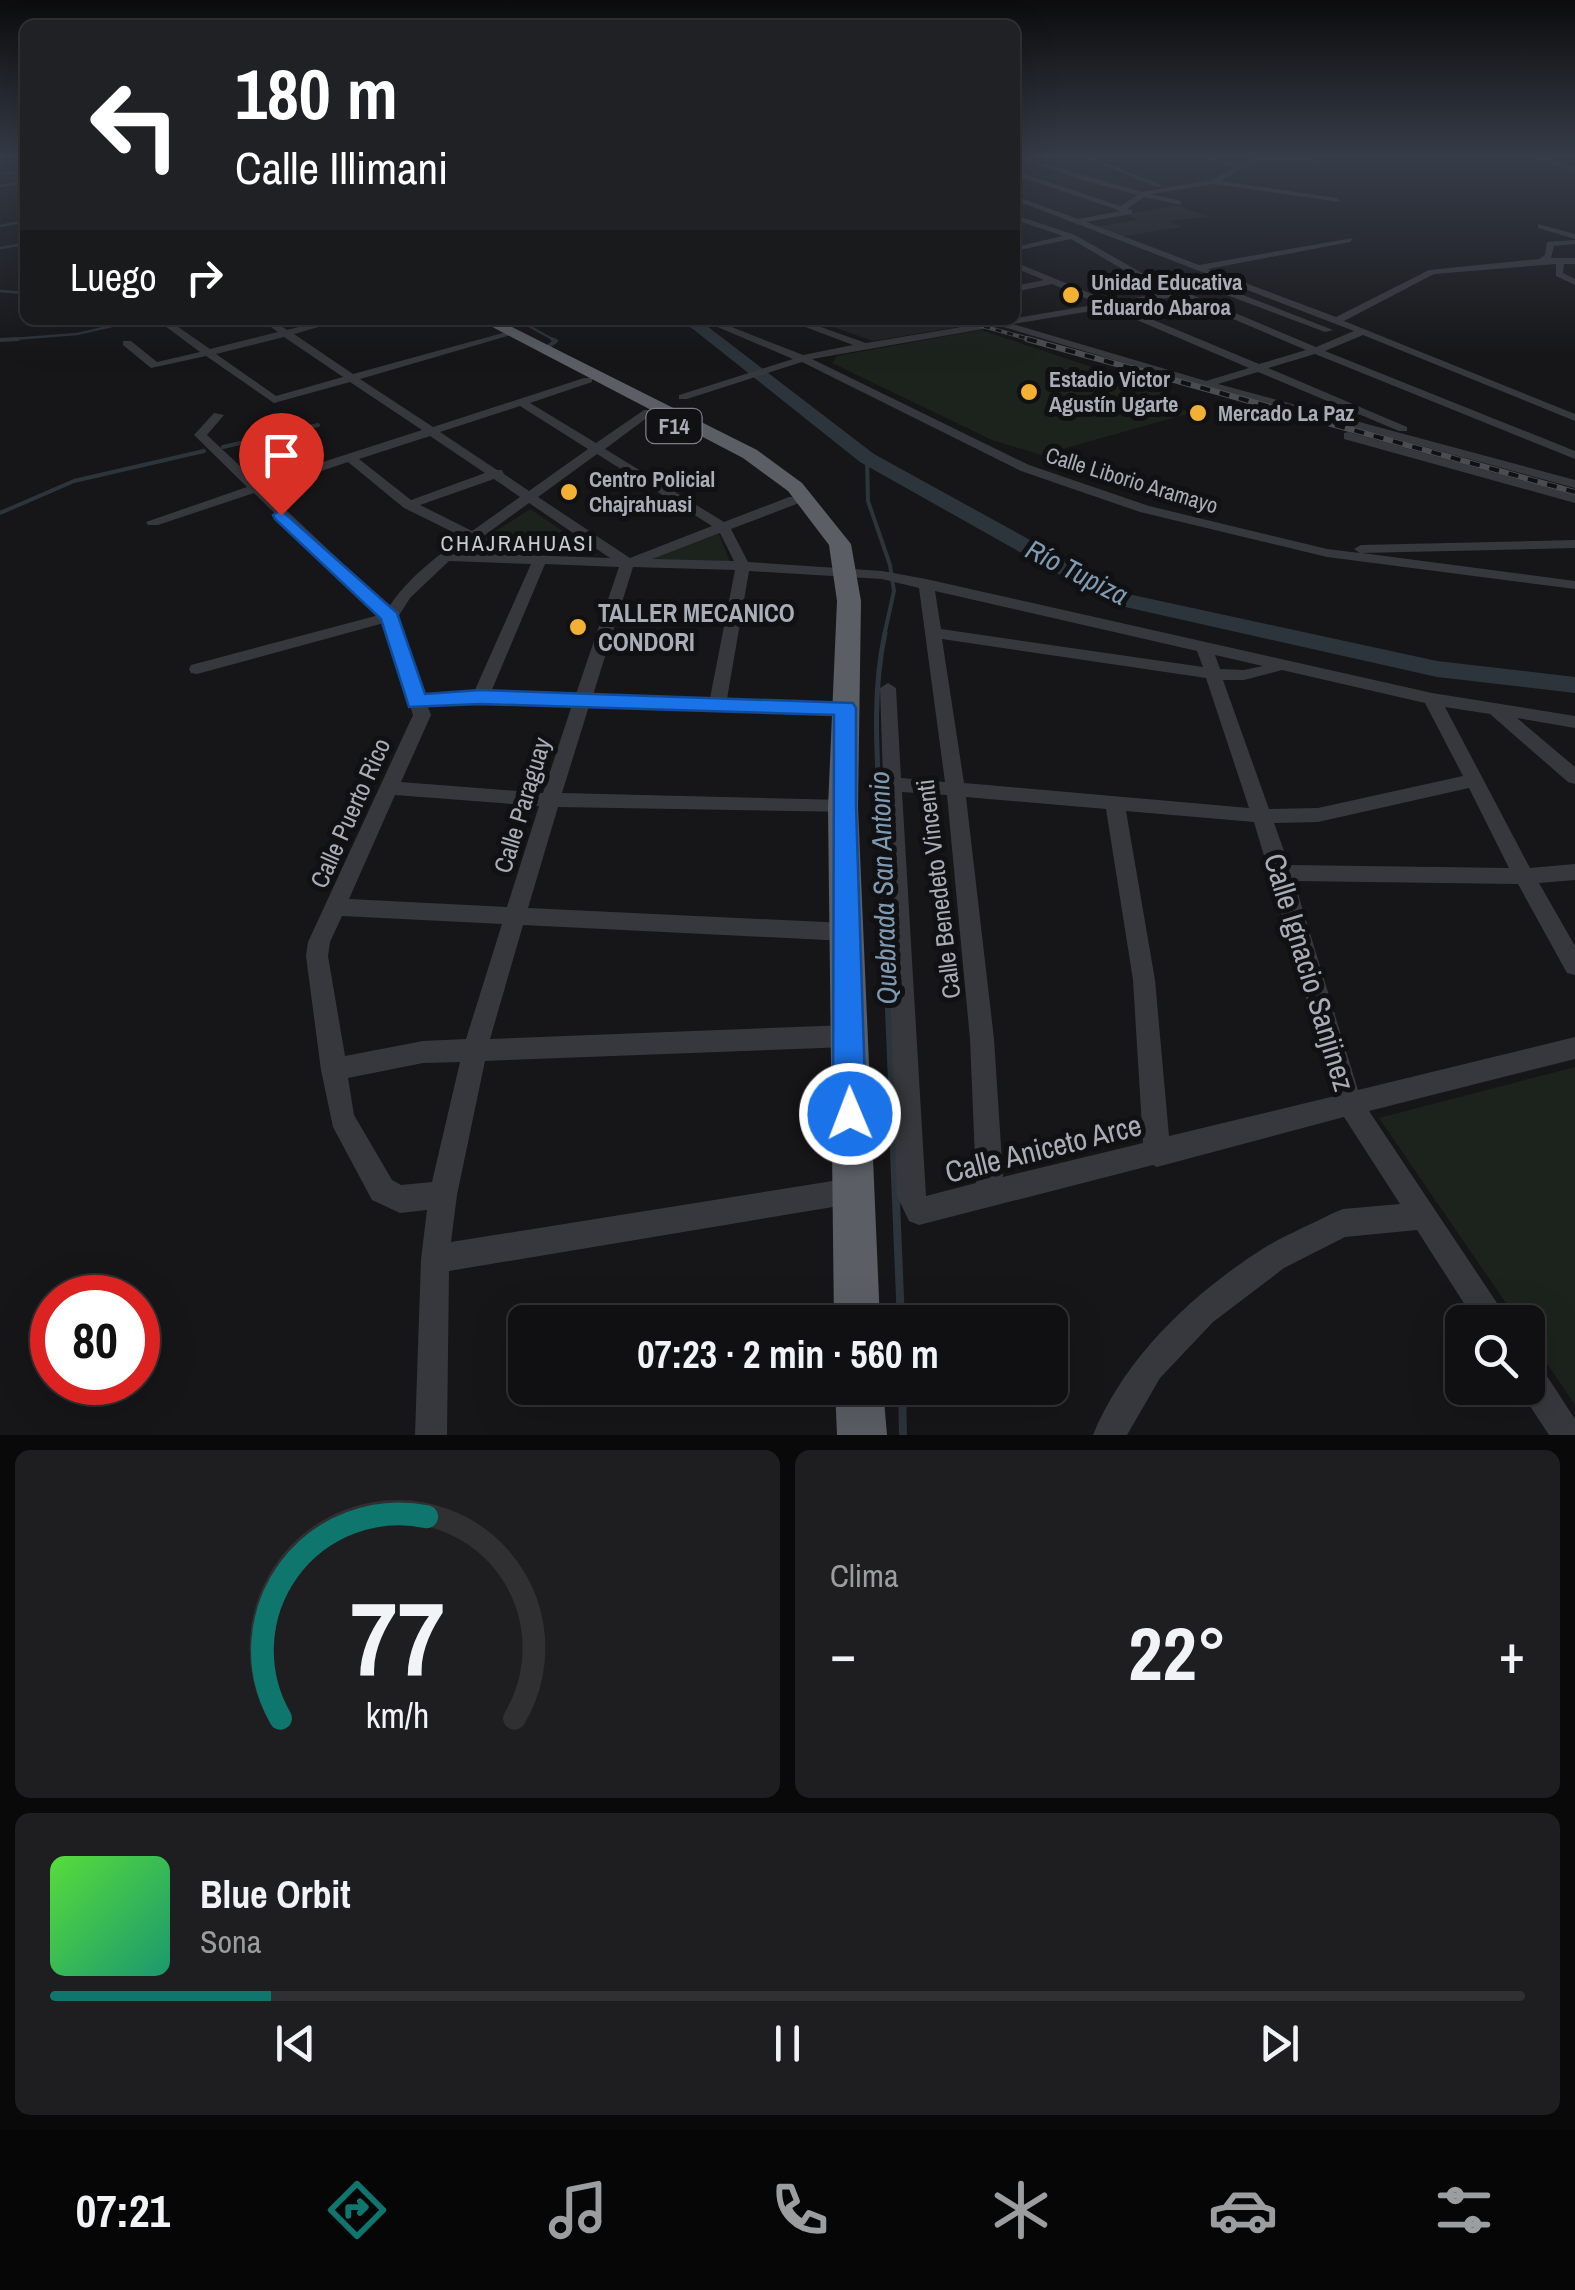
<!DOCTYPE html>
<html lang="es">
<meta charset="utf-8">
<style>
:root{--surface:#101012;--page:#1e1e20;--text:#f1f3f6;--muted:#9c9d9f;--line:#303032;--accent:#0f766e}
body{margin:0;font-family:"Archivo Narrow",sans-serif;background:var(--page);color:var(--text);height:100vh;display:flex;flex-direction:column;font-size:38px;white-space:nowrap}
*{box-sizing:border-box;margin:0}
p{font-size:32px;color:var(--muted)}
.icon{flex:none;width:55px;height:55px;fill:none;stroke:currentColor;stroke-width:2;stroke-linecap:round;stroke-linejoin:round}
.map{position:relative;height:1435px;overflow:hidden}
.drawer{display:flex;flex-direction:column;gap:15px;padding:15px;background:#09090a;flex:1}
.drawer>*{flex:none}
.hud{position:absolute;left:20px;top:20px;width:1000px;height:305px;border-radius:15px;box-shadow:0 10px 40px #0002,0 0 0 2px var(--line);background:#202124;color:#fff;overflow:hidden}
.controls{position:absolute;left:1445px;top:1305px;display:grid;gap:20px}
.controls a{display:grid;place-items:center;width:100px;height:100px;border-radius:15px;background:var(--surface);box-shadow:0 10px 40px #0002,0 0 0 2px var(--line);font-size:50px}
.speed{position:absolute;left:30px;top:1275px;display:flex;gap:20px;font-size:50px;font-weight:700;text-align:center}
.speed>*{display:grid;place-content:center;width:130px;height:130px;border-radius:50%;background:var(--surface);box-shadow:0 10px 40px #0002,0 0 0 2px var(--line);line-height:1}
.speed .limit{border:15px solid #d22;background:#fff;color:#111}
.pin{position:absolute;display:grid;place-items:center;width:85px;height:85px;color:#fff;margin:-102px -42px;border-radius:50% 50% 50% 0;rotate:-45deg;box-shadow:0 0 10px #0007}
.pin .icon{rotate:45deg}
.me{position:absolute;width:110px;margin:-55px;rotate:359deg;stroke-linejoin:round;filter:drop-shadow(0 0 8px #0008)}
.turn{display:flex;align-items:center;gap:35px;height:210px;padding:0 50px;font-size:45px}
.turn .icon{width:130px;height:130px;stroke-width:2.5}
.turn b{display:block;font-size:70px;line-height:85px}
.then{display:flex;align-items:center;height:95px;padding:0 50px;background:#0003;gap:20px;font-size:38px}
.big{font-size:75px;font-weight:700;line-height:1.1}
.drawer .tile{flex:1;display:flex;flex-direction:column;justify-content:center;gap:15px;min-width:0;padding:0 35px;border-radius:15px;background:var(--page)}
.drawer .dial{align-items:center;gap:0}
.dial svg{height:260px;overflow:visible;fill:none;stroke:var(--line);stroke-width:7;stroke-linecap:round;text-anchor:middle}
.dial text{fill:var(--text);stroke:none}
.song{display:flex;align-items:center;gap:30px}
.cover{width:120px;height:120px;border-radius:15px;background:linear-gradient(135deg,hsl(110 70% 55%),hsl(160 70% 35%))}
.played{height:10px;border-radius:5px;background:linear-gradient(90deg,var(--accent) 15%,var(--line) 15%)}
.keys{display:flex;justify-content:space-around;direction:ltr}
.heat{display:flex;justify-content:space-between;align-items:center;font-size:55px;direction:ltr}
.drawer .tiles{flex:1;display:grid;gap:15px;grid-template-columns:1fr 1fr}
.tile:last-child{grid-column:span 2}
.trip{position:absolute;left:508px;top:1305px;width:560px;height:100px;border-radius:15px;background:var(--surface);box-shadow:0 10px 40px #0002,0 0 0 2px var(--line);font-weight:700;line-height:100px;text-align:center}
.dock{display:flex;height:160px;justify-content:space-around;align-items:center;background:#060607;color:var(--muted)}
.dock .icon{width:70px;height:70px}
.dock .active{color:var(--accent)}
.dock b{font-size:45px;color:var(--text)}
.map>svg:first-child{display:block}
.built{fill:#222225}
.green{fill:#1c231d}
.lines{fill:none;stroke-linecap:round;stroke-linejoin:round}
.stream-far4{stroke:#2c353c;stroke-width:2.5}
.stream-far3{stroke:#2c353c;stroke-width:4}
.stream-far2{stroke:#2c353c;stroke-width:5}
.stream-far1{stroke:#2c353c;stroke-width:6}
.stream{stroke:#2c353c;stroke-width:8}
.river{fill:#2c353c;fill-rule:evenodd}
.minor{fill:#37383d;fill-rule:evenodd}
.trunk{fill:#5b5e65;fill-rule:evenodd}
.rail-far1-casing{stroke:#4a4c52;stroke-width:4}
.rail-casing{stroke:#4a4c52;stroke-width:6}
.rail-far1{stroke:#111113;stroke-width:2.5;stroke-dasharray:6;stroke-linecap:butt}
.rail{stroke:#111113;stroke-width:4;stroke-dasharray:10;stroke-linecap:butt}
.route{fill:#1a73e8;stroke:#114b97;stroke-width:2.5}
.poi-dot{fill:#f2b134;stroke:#111113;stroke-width:4}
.labels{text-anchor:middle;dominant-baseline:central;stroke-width:10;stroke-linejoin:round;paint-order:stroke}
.far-poi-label{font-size:22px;font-weight:bold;fill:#a8adb8;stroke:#111113;text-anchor:start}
.shield{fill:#111113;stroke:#7b7e86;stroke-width:2.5}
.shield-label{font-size:22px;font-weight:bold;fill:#a8adb8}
.far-street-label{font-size:22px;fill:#a8adb8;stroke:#111113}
.far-neighbourhood-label{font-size:22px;letter-spacing:2.5px;fill:#c9ccd4;stroke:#111113}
.poi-label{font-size:25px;font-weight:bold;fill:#a8adb8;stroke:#111113;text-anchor:start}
.street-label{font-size:25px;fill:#a8adb8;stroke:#111113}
.water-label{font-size:28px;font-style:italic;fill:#7f9bb3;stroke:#111113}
.near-street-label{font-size:30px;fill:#a8adb8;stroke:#111113}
</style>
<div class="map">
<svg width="1575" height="1435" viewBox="0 0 1575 1435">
<rect width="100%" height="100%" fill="#161618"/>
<!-- built -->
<g class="built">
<polygon points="1177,205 1208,217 1170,221 1182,227 1119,237 1094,227 1138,220 1126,214"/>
<polygon points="813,320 991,320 993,321 873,341"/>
</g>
<!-- green -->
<g class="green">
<polygon points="981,330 1158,389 1172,395 1162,400 1190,413 1041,455 992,440 832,363 837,356"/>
<polygon points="530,509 598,555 469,549"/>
<polygon points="719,534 730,562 643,561"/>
<polygon points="1575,1067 1575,1405 1528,1335 1528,1322 1519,1322 1379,1118"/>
</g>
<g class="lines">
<!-- stream-far4 -->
<g class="stream-far4">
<polyline points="0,162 25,162"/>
<polyline points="0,174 25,172"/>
<polyline points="0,186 25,182"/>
<polyline points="0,226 25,221"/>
<polyline points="0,248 25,244"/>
<polyline points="0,291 25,293"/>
<polyline points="518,320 556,341"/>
<polyline points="0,340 77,334 134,321"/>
</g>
<!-- stream-far3 -->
<g class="stream-far3">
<polyline points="0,340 18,339"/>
<polyline points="549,346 556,341 552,339"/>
<polyline points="223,447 318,425"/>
<polyline points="867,458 868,501 890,565 894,591 884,636"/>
<polyline points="0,513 74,481 204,451"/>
</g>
<!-- stream-far2 -->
<path class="stream-far2" d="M881,843C879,773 870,702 885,633"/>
<!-- stream-far1 -->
<polyline class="stream-far1" points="881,841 892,1105"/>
<!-- stream -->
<g class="stream">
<polyline points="892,1103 901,1322"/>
<polyline points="902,1388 903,1435"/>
</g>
<!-- river -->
<polygon class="river" points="675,320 703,323 874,454 1128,594 1437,661 1575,677 1575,693 1437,677 1112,604 860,462 693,329"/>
<!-- minor -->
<g class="minor">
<path d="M1015,155L1142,192L1211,180L1237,167L1188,155L1242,164L1257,157L1291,156L1323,162L1321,165L1291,160L1258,161L1220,181L1337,198L1340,202L1214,184L1151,194L1181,201V205L1144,197L1127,209L1132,210V214L1086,222L1199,265L1353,238L1350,242L1208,269L1336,317L1429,270L1539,259L1545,255L1547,242L1575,240V244L1554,246L1551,258H1575V264H1564L1563,273L1575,279V285L1556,276V264L1434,274L1344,321L1575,414V421L1363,335L1325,351L1575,451V459L1315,354L1268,368L1407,427V431H1399L1258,372L1218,384L1575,480V488L1202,386L1000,326L812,359L1029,465L1149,506L1327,549L1360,553L1354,549L1361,545L1575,540V548L1362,553L1575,581V589L1327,557L1140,512L1021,471L802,362L687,399H679V395L793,359L701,320H714L803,355L853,345L787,320H801L866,343L1099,304L1052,284L1015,292V286L1044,280L1015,268V262L1111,302L1170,292L1136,277L1071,239L1015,251V247L1063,236L1015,220V215L1075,235L1142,273L1181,290L1228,282L1015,200V196L1078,219L1121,211L1015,175V171L1120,206L1138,195L1078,179ZM1237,286L1354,331L1316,347L1190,294ZM1179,296L1306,350L1259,364L1120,306ZM1109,308L1249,368L1206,381L1013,324Z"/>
<polygon points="1527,155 1536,155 1575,168 1575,172"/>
<polygon points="1092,157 1161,185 1162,186 1157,187 1087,158"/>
<polygon points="1538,224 1575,234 1575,239 1538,228"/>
<polygon points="1224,290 1230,290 1333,330 1325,332 1224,294"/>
<path d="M157,320H168L210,349L278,332L261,320H272L287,330L327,320H343L294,334L353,374L514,330V334L360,379L433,427L584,378H592V382L530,403L596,443L644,410H652V414L605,449L724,522L789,497H799V503L731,529L748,562L882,571L926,579L1432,693L1575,716V728L1517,718L1575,767V784L1568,782L1490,714L1445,707L1530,868L1575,864V880L1539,883L1575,946V975L1567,973L1518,884L1294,881L1358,1090L1575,1037V1059L1369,1111L1503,1312L1508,1322H1476L1417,1230L1345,1237L1284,1268L1213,1322L1160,1378L1127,1435H1093C1125,1357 1193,1293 1264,1248C1285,1235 1310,1225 1333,1213L1343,1209L1400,1204L1344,1117L1157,1167L1153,1165L919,1225L909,1221L897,1196L880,688L888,683L896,688L901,778L945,782L919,588L882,579L749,571L727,699L845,702L851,704L854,708L851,712L589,706L562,793L843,800L850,802L853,807L850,812L558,807L528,908L846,923L854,926L857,932L854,938L846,941L523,925L490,1039L848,1025L856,1028L860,1036L856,1044L848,1047L485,1061L457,1195L451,1242L851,1178L861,1181L864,1191L861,1201L851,1204L449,1271L447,1435H415L421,1259L427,1210L400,1213L372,1200L333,1127L321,1070L306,956L308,942L413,715L384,623L197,674L191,673L189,669L191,665L379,615L254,493L158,525H148L146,522L247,487L194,435L214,413L224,415L207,435L258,483L422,430L350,382L274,403L206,356L151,368L123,345V341H131L157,362L200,352ZM284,337L343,377L276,396L216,354ZM520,406L588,449L529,491L504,474L502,470H497L440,432ZM430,436L485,473L411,500L359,459ZM597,454L712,526L630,558L538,497ZM348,462L404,508L463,537C436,557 407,579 389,607L265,490ZM494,479L520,497L472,531L420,505ZM529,503L610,558L460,553ZM720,533L734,561L652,559ZM449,561L531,564L474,692L424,696L398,617L410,598ZM545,564L619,567L576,694L491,692ZM633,567L735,570L710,698L593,695ZM935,591L1197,651L1203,667L941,629ZM942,639L1206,678L1249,808L964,783ZM1215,655L1263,666L1244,670L1220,669ZM1282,670L1425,703L1463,776L1318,808L1269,809L1223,680H1244ZM480,702L572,705L543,793L401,782L431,715L428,707ZM1469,788L1509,868L1289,865L1274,823L1318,822ZM902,792L947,795L970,1039L976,1183L926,1196ZM395,795L539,806L507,907L349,899ZM966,797L1106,809L1133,980L1143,1143L1003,1177L994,1039ZM1126,811L1254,822L1335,1096L1169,1136L1155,980ZM342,916L502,924L466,1039L423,1041L345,1056L328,956L330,942ZM460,1062L432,1182L401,1185L392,1180L354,1115L348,1078L423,1063Z"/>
<polygon points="367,320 379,320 384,324 379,327"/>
<polygon points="1348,432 1575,495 1575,503 1344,439 1344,433"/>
<polygon points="1528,1360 1539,1364 1575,1419 1575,1435 1549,1435 1518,1388 1528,1388"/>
</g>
<!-- trunk -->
<g class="trunk">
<polygon points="479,320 498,320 757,450 802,483 851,544 861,601 858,807 880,1322 834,1322 828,807 837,601 829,545 788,491 743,458"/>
<polygon points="835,1388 883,1388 887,1435 837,1435"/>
</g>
<defs>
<polyline id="rail-far1" points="961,320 1036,341"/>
<polyline id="rail" points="1027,339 1575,492"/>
</defs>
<!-- rail-far1 casing -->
<use href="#rail-far1" class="rail-far1-casing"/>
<!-- rail casing -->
<use href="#rail" class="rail-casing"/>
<!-- rail-far1 -->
<use href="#rail-far1" class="rail-far1"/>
<!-- rail -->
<use href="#rail" class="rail"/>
</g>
<!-- sky -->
<linearGradient id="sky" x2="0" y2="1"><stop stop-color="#0c0c0d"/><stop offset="0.44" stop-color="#363c48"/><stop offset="1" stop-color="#363c48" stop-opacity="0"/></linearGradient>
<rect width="1575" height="356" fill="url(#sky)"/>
<!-- route -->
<polygon class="route" points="281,510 397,613 425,694 480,690 853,703 856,708 856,807 866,1114 861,1125 850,1130 838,1125 833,1114 834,715 480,704 409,707 381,619 275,519 273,515"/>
<!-- markers -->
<g class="poi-dot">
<circle cx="1071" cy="295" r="10"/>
<circle cx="1029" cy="392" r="10"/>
<circle cx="1198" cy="413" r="10"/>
<circle cx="569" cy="492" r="10"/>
<circle cx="578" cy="627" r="10"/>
</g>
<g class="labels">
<!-- far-poi labels -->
<g class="far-poi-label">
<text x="1091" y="282">Unidad Educativa<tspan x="1091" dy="25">Eduardo Abaroa</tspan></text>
<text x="1049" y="379">Estadio Victor<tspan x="1049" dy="25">Agustín Ugarte</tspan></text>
<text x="1218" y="413">Mercado La Paz</text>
<text x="589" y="479">Centro Policial<tspan x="589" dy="25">Chajrahuasi</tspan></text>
</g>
<!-- shield labels -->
<rect class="shield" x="646.5" y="409" width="55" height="34" rx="8"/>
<g class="shield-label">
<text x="674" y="426">F14</text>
</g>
<!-- far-street labels -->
<g class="far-street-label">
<text transform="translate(1132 480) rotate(17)">Calle Liborio Aramayo</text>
</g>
<!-- far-neighbourhood labels -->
<g class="far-neighbourhood-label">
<text x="518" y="543">CHAJRAHUASI</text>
</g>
<!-- poi labels -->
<g class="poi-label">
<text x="598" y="613">TALLER MECANICO<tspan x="598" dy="29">CONDORI</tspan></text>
</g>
<!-- street labels -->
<g class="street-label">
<text transform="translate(522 805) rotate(-73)">Calle Paraguay</text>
<text transform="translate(350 813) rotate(-66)">Calle Puerto Rico</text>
<text transform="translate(938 889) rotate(-97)">Calle Benedeto Vincenti</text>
</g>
<!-- water labels -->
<g class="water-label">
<text transform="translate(1077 572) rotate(27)">Río Tupiza</text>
<text transform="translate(883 888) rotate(-92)">Quebrada San Antonio</text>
</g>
<!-- near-street labels -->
<g class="near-street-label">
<text transform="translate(1310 972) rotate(73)">Calle Ignacio Sanjinez</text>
<text transform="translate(1043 1148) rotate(-14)">Calle Aniceto Arce</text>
</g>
</g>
</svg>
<div class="controls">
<a><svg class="icon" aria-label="search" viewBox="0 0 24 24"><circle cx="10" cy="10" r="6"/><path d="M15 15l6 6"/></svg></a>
</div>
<div class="speed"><div class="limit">80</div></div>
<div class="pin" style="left:281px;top:515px;background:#d93025"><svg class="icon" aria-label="arrive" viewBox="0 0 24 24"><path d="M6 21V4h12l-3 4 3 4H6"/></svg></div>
<svg class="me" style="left:850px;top:1114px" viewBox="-20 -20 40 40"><circle r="17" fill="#1a73e8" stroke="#fff" stroke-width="3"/><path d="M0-11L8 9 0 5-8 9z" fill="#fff"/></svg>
<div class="trip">07:23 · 2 min · 560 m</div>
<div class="hud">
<div class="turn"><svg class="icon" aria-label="left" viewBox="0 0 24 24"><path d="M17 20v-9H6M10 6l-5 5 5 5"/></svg><div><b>180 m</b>Calle Illimani</div></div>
<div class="then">Luego<svg class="icon" aria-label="right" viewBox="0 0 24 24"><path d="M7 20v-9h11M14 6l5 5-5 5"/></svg></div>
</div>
</div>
<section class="drawer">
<div class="tiles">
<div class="tile dial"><svg viewBox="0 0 100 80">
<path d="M14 69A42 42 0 1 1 86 69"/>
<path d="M14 69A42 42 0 0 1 59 7" stroke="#0f766e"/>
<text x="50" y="56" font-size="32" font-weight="700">77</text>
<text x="50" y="72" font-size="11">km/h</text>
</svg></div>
<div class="tile"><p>Clima</p>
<div class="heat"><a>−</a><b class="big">22°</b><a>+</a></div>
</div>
<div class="tile">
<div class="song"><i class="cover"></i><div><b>Blue Orbit</b><p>Sona</p></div></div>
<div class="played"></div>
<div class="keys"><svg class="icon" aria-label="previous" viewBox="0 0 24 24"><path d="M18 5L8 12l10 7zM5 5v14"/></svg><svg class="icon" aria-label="pause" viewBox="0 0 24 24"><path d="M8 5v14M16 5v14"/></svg><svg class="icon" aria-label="next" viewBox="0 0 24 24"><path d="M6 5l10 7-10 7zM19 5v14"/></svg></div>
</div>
</div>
</section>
<nav class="dock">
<b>07:21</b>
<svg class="icon active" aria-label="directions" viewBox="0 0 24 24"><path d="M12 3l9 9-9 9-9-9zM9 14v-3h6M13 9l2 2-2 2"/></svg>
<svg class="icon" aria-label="music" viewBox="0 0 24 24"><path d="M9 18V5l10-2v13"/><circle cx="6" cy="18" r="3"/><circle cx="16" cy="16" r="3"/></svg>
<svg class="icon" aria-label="phone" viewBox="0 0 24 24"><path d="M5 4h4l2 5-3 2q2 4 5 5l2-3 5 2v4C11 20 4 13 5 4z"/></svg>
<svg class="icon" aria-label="climate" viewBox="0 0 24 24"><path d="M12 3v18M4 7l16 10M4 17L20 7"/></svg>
<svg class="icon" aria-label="car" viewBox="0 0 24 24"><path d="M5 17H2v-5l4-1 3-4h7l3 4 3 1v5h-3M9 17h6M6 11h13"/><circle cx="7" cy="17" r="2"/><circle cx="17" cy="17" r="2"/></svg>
<svg class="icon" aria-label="filters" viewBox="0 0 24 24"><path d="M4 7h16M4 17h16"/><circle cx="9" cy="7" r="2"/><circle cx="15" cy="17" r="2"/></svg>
</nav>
